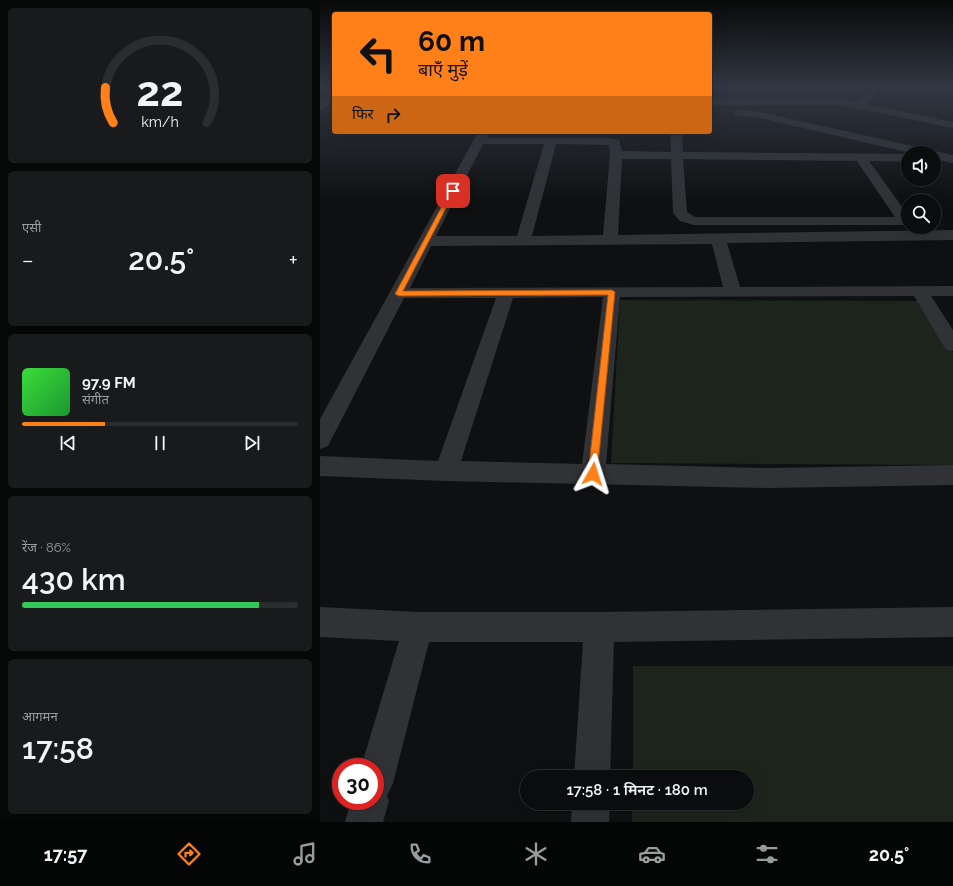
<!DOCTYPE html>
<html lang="hi">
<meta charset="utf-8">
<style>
:root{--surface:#0b0c0d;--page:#191a1b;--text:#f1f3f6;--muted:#9a9b9d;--line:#2b2c2e;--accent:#ff7f19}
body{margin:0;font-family:Raleway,"Noto Sans Devanagari",sans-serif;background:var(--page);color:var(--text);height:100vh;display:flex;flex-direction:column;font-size:15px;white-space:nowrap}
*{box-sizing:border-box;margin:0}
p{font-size:13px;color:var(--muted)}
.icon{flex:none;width:22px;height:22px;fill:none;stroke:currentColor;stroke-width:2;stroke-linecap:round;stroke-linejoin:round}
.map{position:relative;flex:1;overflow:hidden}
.side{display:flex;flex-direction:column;gap:8px;padding:8px;background:#060707;width:320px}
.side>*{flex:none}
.hud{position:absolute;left:12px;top:12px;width:380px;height:122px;border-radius:4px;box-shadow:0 4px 16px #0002,0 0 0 1px var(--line);background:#ff7f19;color:#111;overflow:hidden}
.tools{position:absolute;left:581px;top:146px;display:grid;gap:8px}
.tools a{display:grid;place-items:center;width:40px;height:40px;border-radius:50%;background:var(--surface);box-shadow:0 4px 16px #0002,0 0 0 1px var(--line);font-size:20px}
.speed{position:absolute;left:12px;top:758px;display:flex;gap:8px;font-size:20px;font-weight:700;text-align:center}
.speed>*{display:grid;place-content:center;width:52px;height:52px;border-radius:50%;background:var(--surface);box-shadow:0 4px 16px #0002,0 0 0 1px var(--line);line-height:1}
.speed .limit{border:6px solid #d22;background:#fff;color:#111}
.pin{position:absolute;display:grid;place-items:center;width:34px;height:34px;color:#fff;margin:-17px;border-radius:8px;box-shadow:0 2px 6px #0006}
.me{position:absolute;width:44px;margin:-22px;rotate:6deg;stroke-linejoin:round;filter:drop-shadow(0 0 3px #0008)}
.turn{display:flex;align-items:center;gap:14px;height:84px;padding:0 20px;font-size:18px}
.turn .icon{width:52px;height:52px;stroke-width:2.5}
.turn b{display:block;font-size:28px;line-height:34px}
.then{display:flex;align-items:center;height:38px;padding:0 20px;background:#0003;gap:8px;font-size:15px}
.big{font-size:30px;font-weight:600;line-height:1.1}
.side .widget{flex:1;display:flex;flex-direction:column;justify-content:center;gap:6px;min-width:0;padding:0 14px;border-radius:6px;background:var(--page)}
.side .dial{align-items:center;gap:0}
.dial svg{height:104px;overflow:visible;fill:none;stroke:var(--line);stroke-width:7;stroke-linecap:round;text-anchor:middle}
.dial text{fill:var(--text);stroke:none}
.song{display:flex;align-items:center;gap:12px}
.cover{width:48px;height:48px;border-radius:6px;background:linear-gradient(135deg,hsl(120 70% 55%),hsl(130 70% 35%))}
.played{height:4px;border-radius:2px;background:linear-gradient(90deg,var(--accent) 30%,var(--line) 30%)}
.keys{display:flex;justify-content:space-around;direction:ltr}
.heat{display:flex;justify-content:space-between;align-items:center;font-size:22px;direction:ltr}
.charge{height:6px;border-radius:3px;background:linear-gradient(90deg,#34c759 86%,var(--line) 0)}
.trip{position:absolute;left:200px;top:770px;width:234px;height:40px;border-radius:20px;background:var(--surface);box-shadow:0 4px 16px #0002,0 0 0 1px var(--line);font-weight:600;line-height:40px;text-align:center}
.menu{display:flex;height:64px;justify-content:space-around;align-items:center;background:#040505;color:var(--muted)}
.menu .icon{width:28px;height:28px}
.menu .active{color:var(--accent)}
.menu b{font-size:18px;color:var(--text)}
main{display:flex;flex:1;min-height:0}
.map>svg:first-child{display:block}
.green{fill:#1c241c}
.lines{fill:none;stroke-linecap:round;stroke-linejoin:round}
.street{fill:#303236;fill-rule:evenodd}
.route{fill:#ff7f19;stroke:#a65310}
</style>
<main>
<section class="side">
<div class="widget dial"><svg viewBox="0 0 100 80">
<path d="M14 69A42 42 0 1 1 86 69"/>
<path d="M14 69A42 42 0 0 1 8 42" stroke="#ff7f19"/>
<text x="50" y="56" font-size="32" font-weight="700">22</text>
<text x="50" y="72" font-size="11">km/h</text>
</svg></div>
<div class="widget"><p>एसी</p>
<div class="heat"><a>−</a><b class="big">20.5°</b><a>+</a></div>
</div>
<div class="widget">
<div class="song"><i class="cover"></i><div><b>97.9 FM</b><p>संगीत</p></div></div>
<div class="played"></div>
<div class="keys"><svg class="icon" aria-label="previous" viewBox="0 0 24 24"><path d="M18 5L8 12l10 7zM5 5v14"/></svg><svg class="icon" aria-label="pause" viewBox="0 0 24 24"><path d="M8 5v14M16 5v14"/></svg><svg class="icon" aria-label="next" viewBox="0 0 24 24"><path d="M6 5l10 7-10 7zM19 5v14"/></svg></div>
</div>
<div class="widget"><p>रेंज · 86%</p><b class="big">430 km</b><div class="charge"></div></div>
<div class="widget"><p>आगमन</p><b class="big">17:58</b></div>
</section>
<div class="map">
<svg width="633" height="822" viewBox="0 0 633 822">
<rect width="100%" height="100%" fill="#0f1011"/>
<!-- green -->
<g class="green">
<polygon points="300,300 602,301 633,353 633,465 291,463"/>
<polygon points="313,666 633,666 633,822 312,822 312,803 427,803 427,777 313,777"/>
</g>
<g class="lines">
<!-- street -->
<g class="street">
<polygon points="552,87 562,87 546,104 633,122 633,128 521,105 390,105 390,99 521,99 537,102"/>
<polygon points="14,91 14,99 4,109 0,110 0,102 11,92"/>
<polygon points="419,110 440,112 633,155 633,163 614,159 614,153 591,153 440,118 415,115 414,113 415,111"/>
<path d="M158,132H170L167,138H288L299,140L302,151L351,152L350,132H362L363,152L588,154V162L549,161L588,215V225H374L360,221L353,213L351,159H302L298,235L633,230V240L407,243L420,287L633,286V296H611L633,330V351L626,350L594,296L300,297L286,464L449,468L633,465V485L449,488L126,481L0,476V456L118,461L176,298H84L8,446L0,449V419ZM163,144H224L197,236H116ZM236,144L289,145L290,155L283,235L212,236ZM363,159L537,161L575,217H375L367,212ZM392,244L403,287L90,288L111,246ZM283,297L262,464L141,461L193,298Z"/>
<polygon points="0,607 98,612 279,612 633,607 633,637 294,642 290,777 254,777 263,642 109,642 73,783 67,796 69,801 63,822 25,822 31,801 55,801 55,767 41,767 79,641 0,637"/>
<polygon points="252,803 290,803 289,822 251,822"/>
</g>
</g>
<!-- sky -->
<linearGradient id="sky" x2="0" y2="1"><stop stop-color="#080909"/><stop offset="0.43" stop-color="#313743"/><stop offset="1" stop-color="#313743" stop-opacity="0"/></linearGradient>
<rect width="633" height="202" fill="url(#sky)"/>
<!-- route -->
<polygon class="route" points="133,189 135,191 83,291 292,290 295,292 277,476 273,478 270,476 268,474 288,295 79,296 75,294 130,191"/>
</svg>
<div class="tools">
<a><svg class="icon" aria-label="sound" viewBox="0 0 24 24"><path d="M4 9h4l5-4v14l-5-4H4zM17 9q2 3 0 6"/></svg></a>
<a><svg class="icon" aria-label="search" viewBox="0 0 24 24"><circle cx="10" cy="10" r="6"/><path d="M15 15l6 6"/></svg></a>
</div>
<div class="speed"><div class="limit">30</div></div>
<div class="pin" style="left:133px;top:191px;background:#d93025"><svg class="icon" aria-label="arrive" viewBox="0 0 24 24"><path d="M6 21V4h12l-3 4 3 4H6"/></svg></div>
<svg class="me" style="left:273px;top:474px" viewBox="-20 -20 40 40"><path d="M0-17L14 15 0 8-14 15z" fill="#ff7f19" stroke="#fff" stroke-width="4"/></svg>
<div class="trip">17:58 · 1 मिनट · 180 m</div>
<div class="hud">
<div class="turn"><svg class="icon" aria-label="left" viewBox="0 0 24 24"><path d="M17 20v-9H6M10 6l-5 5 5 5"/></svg><div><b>60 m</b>बाएँ मुड़ें</div></div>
<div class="then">फिर<svg class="icon" aria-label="right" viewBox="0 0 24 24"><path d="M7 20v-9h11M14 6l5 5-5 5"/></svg></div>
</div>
</div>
</main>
<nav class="menu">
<b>17:57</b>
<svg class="icon active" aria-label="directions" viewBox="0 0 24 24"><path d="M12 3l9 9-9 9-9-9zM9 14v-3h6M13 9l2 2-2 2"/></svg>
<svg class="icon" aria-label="music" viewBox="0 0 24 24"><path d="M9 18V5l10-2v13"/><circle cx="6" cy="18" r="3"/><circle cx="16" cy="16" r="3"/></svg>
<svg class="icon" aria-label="phone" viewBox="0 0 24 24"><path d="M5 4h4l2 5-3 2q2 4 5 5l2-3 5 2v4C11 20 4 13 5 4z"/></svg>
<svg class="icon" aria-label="climate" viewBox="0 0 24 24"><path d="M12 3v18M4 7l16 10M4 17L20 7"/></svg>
<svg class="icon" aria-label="car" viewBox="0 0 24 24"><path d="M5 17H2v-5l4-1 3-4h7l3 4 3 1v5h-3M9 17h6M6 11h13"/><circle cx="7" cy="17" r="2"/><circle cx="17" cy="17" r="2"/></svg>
<svg class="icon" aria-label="filters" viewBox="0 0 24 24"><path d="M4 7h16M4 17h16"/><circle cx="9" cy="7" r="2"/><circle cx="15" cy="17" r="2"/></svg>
<b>20.5°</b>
</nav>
